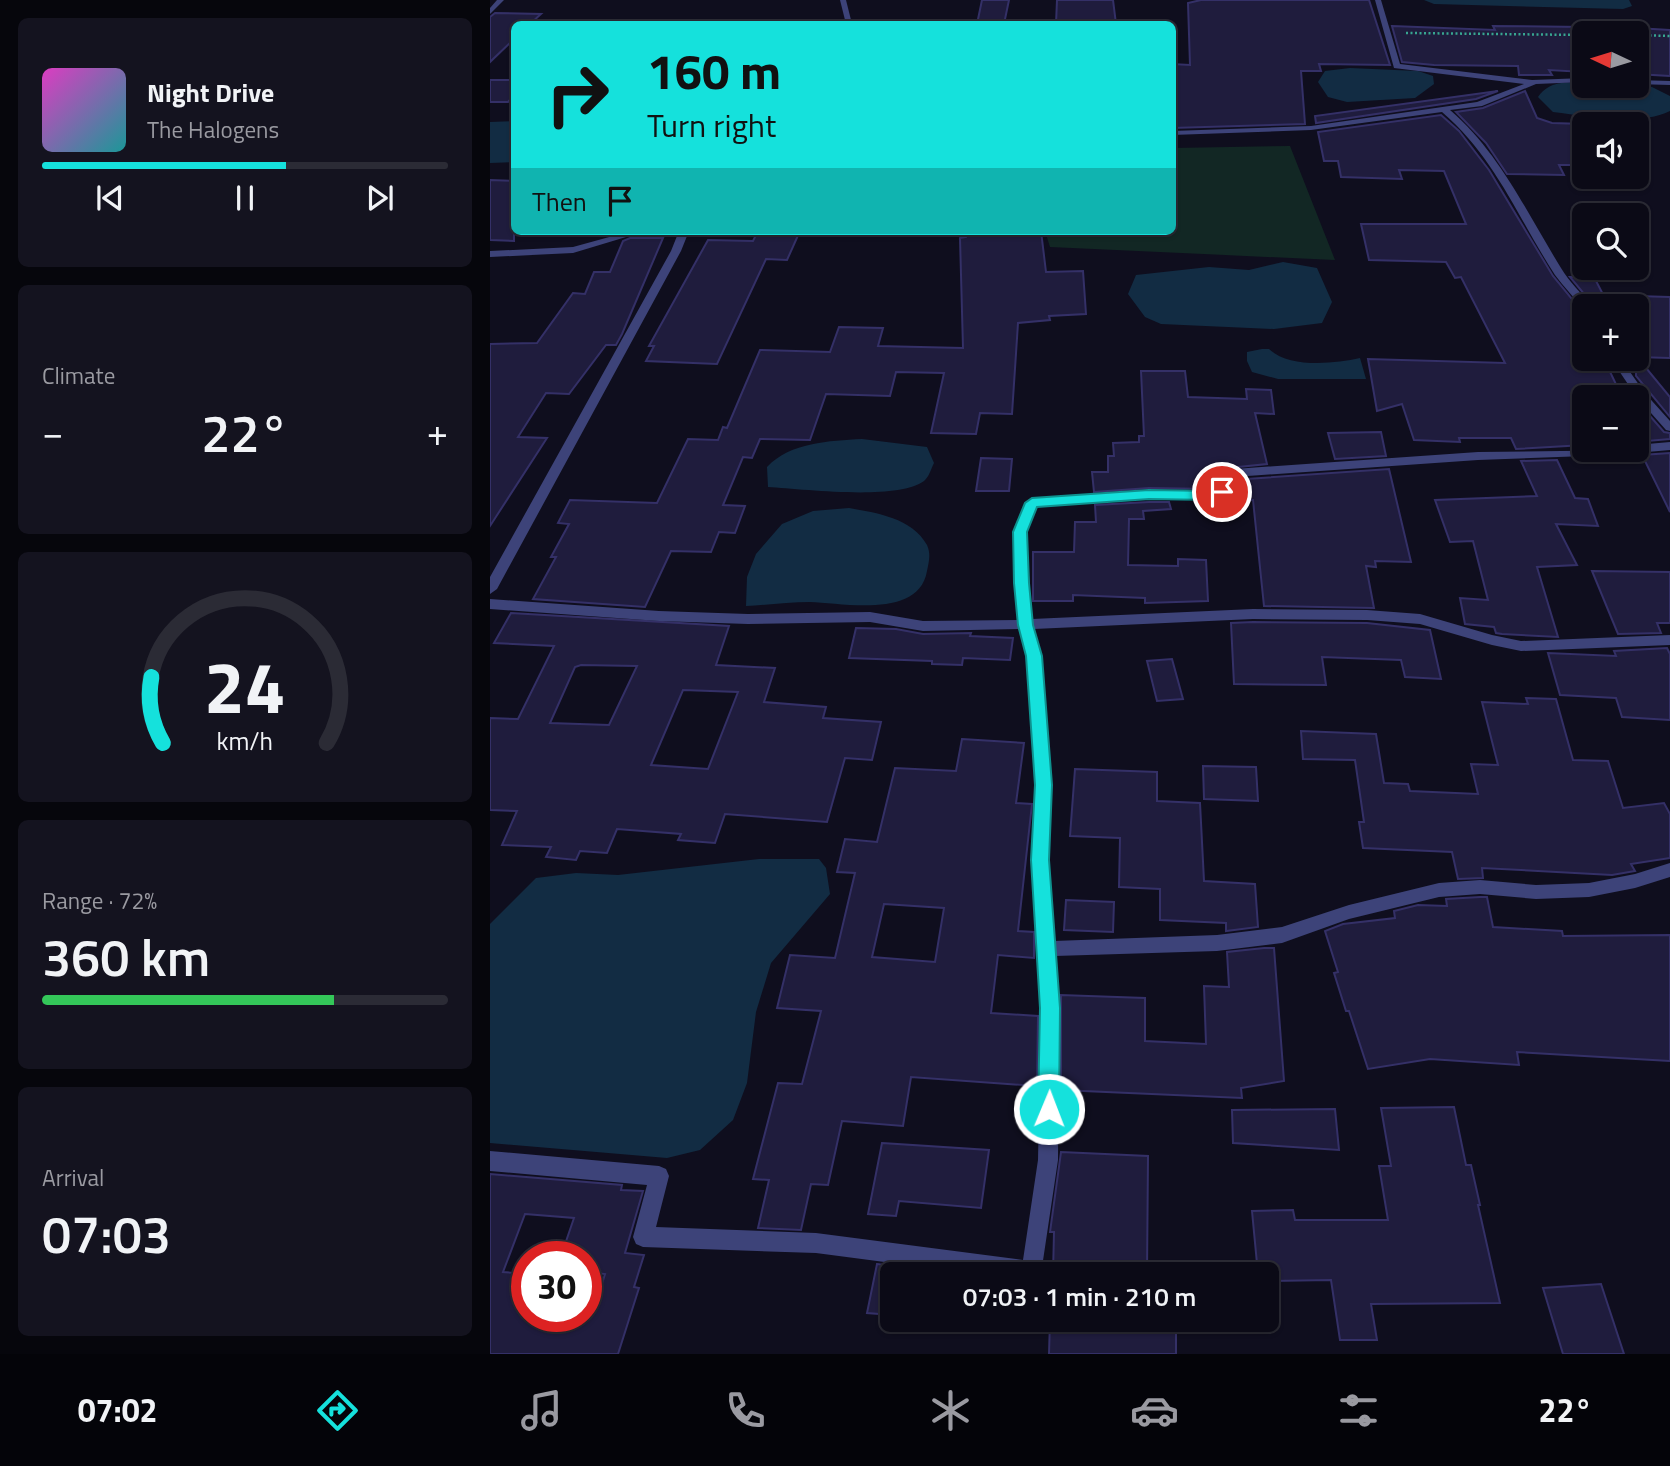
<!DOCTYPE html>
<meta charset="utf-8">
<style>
:root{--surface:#0b0a16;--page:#14131f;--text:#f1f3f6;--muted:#9a9aa1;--line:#2b2b35;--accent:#15e1dc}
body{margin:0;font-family:"Titillium Web",sans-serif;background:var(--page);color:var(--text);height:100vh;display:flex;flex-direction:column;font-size:26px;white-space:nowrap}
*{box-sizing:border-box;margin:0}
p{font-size:23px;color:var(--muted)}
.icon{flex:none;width:38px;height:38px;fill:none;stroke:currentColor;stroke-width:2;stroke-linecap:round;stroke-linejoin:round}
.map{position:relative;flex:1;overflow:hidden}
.sheet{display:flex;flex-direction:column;gap:18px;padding:18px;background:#06060c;width:490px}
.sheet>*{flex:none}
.top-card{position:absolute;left:21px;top:21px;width:665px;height:214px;border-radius:10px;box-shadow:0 2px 5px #0004,0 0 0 2px var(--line);background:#15e1dc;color:#111;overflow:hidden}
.needle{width:46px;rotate:274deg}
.controls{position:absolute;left:1082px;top:21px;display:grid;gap:14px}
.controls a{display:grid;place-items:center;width:77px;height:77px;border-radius:10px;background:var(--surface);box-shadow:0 2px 5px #0004,0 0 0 2px var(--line);font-size:35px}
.speed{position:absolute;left:21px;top:1241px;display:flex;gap:14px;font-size:35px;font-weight:700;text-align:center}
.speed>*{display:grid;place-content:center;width:91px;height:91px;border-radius:50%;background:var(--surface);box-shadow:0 2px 5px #0004,0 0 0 2px var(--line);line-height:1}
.speed .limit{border:10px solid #d22;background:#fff;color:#111}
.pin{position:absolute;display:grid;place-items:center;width:60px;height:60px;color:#fff;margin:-30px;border:4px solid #fff;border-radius:50%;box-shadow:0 2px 7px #0007}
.me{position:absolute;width:77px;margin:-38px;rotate:1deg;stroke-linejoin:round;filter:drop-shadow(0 0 5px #0008)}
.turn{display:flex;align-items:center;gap:24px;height:147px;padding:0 21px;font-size:32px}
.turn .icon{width:91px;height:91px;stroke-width:2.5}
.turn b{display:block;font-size:49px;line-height:60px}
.then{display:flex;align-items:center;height:66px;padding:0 21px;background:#0003;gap:14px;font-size:26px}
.big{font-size:52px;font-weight:600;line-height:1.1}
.sheet .tile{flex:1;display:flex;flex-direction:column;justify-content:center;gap:10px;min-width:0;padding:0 24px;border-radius:10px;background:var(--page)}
.sheet .dial{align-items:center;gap:0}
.dial svg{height:182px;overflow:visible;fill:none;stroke:var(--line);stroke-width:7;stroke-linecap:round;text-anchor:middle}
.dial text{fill:var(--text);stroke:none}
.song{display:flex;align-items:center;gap:21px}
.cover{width:84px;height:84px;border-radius:10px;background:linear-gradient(135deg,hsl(310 70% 55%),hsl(180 70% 35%))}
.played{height:7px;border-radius:4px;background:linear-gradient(90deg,var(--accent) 60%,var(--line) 60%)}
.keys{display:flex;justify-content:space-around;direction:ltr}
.heat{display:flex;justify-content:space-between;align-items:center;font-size:38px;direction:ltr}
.charge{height:10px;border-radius:5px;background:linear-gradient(90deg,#34c759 72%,var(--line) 0)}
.trip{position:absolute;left:390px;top:1262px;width:399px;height:70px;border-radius:10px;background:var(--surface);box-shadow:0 2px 5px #0004,0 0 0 2px var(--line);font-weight:600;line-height:70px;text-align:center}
.dock{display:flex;height:112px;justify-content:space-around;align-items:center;background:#040409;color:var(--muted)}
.dock .icon{width:49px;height:49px}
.dock .selected{color:var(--accent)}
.dock b{font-size:32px;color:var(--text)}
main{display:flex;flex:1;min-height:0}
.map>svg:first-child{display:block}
.green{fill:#122724}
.water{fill:#122c43}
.building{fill:#1f1c3d;stroke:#343067;stroke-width:2;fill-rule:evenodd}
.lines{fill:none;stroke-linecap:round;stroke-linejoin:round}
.path{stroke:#38a691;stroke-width:2.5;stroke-dasharray:2 2.5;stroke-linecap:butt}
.minor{fill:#3d4379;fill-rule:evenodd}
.route{fill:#15e1dc;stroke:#0e928f;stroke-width:2}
</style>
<main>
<section class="sheet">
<div class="tile">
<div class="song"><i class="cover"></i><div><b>Night Drive</b><p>The Halogens</p></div></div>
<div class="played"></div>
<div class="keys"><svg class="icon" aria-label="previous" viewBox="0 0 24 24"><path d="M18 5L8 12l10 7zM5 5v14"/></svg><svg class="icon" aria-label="pause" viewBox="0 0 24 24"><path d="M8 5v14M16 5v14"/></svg><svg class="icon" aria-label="next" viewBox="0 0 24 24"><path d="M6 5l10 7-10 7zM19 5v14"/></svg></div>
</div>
<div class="tile"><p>Climate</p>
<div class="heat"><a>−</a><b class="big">22°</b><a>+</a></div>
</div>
<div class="tile dial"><svg viewBox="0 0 100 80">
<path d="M14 69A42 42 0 1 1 86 69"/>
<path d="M14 69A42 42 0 0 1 9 40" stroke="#15e1dc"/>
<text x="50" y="56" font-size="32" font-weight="700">24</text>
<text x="50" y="72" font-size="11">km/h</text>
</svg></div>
<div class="tile"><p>Range · 72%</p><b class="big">360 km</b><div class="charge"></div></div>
<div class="tile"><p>Arrival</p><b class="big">07:03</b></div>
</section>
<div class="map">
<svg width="1180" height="1354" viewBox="0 0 1180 1354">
<rect width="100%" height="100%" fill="#0f0e1e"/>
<!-- green -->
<polygon class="green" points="800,146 845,260 560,247 555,231 682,231 683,148"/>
<!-- water -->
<g class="water">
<polygon points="934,0 1139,0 1142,6 1133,9 944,4"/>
<polygon points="860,68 928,71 943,76 944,84 925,98 857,102 838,97 828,82 835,71"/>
<path d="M1094,82V86L1162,87L1180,96V111C1146,127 1099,116 1063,112L1048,97C1060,80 1075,83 1094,82Z"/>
<polygon points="24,121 24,162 0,163 0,122"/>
<polygon points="793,262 827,268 842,302 832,323 784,329 671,324 655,317 638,294 646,275 719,267 759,270"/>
<path d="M772,349H779C799,368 843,364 870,358L876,379H788L762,372L757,361V352Z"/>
<path d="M372,439L437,447L444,463C441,469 439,477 434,481C407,501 313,489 278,487L277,467C301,442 339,441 372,439Z"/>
<path d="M359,508C387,513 422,518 437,545C441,554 439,561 437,571C429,619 353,603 320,602C299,602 277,605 256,606L257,577L266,554L292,524L323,511Z"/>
<polygon points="269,859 329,859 336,868 340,894 281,963 266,1012 257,1083 243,1120 210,1150 177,1158 0,1143 0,924 46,878 86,873 128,875"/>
</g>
<!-- building -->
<g class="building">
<polygon points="492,0 519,0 514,24 487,24"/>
<polygon points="567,0 623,0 626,24 566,24"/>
<polygon points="711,0 879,0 900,65 829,64 831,71 811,71 815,124 682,128 682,64 700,65 698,3"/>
<polygon points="5,13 51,14 40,24 24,24 24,39 0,62 0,17"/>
<polygon points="902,26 1005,30 1003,26 1094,27 1094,72 1059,70 1062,75 1029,75 1028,66 944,65 912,62"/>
<polygon points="1146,28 1180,30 1180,76 1146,74"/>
<polygon points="0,80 24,80 24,95 18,102 0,102"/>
<polygon points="1008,91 986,99 826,123 825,116"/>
<polygon points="1035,91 1047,118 1062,123 1094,124 1094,165 1069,165 1074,175 1017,174 996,143 966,112 993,108"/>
<polygon points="951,115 969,131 999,170 1063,276 1091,310 1094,316 1094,359 1114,359 1132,397 1094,397 1094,445 1026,449 1021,438 969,438 970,442 924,440 912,404 887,411 878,359 1015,363 971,277 965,278 956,262 879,260 871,224 976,224 954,171 909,170 912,179 851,177 848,161 834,161 828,132"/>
<polygon points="0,180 24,181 24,241 0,240"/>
<polygon points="268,231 310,231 297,260 276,259 227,364 156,361 164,346 159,346 218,240 263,241"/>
<polygon points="476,231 551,231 556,272 593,271 596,314 559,316 560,320 528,323 522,414 490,413 486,434 441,433 454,373 406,372 400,396 336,394 320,440 270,439 262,458 253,457 233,505 255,506 245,533 229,532 221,552 181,551 155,607 43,599 66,557 61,557 79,524 68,523 80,500 167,503 198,439 228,440 233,427 237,428 270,350 340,352 349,327 393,328 388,346 473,348 470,238 476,237"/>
<polygon points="140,238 173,238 132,334 126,345 116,345 79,394 56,393 28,437 57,438 0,526 0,344 47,343 83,293 95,294 104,272 120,272 133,241"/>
<polygon points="1080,277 1104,277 1119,306 1104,306"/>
<polygon points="1146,296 1180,297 1180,358 1147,357 1180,397 1180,417 1146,376"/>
<polygon points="651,371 695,371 698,397 757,399 756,389 781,390 784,414 765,413 777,464 729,469 723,489 659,488 604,492 602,472 618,472 618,456 624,456 623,443 649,442 649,436 654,436"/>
<polygon points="1146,400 1174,432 1180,433 1180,439 1146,442"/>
<polygon points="891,432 896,456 845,459 838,433"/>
<polygon points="1180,453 1180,512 1152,455"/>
<polygon points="491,458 522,459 519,491 486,491"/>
<polygon points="1067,460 1085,498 1098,499 1108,526 1066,524 1087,565 1047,567 1068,637 1012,634 1006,633 1004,627 975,624 970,598 998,600 983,541 960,542 945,500 1047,496 1031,461"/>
<polygon points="899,469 921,562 885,561 886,567 876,566 884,608 774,606 763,500 751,500 749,489 740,489 742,480"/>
<polygon points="659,502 679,502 681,509 653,511 654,519 639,519 638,565 688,566 688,559 716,560 718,601 655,603 655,598 583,595 583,601 543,601 543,552 584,552 585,522 606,522 605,505"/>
<polygon points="1102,571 1180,572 1180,623 1167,623 1171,633 1128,634"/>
<path d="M21,613L239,626L226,665L285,668L274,702L336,707L333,718L391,722L382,760L355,758L337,822L235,814L225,843L188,840L191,834L127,829L117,853L90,851L86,860L56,857L61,847L12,845L27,811L0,810V718L28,719L64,646L4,643ZM91,665L147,666L119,725L60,723L85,667ZM193,690L248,692L218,769L161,765Z"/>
<polygon points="763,622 877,623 940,630 951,679 915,677 911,660 832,657 836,685 744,684 741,623"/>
<polygon points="366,628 406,629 433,634 481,633 480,636 523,638 520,660 473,658 472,665 442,664 442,661 359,658"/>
<polygon points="1177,648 1180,654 1180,720 1132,717 1126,698 1070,695 1058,653 1126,656 1124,651"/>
<polygon points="682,659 693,699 667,701 657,661"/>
<polygon points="1036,698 1066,699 1083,760 1118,761 1133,808 1174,803 1180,814 1180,858 1141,864 1145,871 1122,875 992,868 993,878 968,879 962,852 873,848 869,822 874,822 865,760 813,759 811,731 886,734 894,783 918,784 920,791 988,794 981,764 1008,765 992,702 1038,704"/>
<path d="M472,739L534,743L526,803L542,804L528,931L544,932V958L508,955L501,1013L548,1016L547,1086L421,1077L413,1126L352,1121L338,1185L321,1184L311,1230L268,1228L279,1180L263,1179L288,1083L312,1084L331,1011L287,1008L300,955L345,958L365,873L347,872L355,839L387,842L405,768L466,771ZM394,904L454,908L445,962L382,957Z"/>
<polygon points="713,766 766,767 768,801 714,799"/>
<polygon points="585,769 667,772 667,801 710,803 714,881 765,884 768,927 736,931 736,923 670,920 670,889 629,887 630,838 580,836"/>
<polygon points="990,897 997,897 1003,927 1072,931 1073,936 1180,935 1180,1061 1027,1052 1029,1065 940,1059 878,1069 859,1011 856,1011 844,973 848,972 835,931 853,924 905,918 904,911 928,905 957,906 956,899"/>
<polygon points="576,900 624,902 623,932 574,930"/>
<polygon points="774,948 784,948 794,1081 751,1088 752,1098 571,1090 571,995 655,998 655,1041 716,1044 714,986 739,987 737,952"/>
<polygon points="964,1107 976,1165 981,1165 990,1205 988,1205 1010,1303 881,1304 887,1340 850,1340 841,1280 777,1281 777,1274 768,1274 762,1211 803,1210 805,1220 898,1220 889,1166 901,1166 891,1108"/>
<polygon points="845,1109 849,1150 743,1143 742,1110"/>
<polygon points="392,1143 499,1150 491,1208 409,1201 406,1216 378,1214"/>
<polygon points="571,1152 658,1156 657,1274 563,1274 564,1232 560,1232"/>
<path d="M0,1174L132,1185L131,1190L153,1191L135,1253L154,1255L144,1287L149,1288L128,1354H0ZM35,1214L84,1218L71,1256H96V1272L115,1274L102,1316H37V1274L13,1272Z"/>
<polygon points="387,1264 402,1266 402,1315 377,1313"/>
<polygon points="1111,1284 1134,1354 1073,1354 1053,1288"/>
<polygon points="560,1320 686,1320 686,1354 559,1354"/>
</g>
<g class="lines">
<!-- path -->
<g class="path">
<polyline points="916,33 1094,35"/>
<polyline points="1146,35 1180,36"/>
</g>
<!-- minor -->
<g class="minor">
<polygon points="7,0 14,0 0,14 0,8"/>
<polygon points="350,0 356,0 362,24 356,24"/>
<path d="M885,0H891L910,64L1042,80L1094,78V82L1046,84L992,106L960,110C1010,153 1037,213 1071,268C1079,282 1092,293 1101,306L1092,308C1084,297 1073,286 1065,275C1028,218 1005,157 952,112L821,130L682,135V131L821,126L987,102L1034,84L904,68Z"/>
<polygon points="1146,80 1180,81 1180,85 1146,84"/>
<polygon points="141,231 156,231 83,253 0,257 0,251 83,247"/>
<polygon points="189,231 199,231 191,251 7,589 0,594 0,577 181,251"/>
<polygon points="1121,359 1131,359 1154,392 1180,421 1180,431 1176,430 1146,396"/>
<polygon points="1180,442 1180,450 1123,455 988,460 744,477 740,478 736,495 724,500 659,499 547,507 536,532 542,619 763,609 877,610 930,614 1002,635 1031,641 1180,635 1180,645 1031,651 1002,645 930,624 877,620 763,619 544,629 551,656 562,785 558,860 564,941 727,935 792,927 859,905 949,883 990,880 1046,885 1099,883 1145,874 1180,863 1180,877 1145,888 1099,897 1046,899 990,894 949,897 859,919 792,943 727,951 565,956 569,1008 568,1160 551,1274 486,1274 326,1253 153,1247 146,1244 143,1237 157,1185 0,1171 0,1151 169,1166 176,1169 179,1176 166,1227 326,1233 533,1260 548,1160 551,1008 542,860 546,785 537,656 530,629 433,631 380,622 258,624 169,621 0,609 0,599 169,611 258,614 380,612 433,621 529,620 524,532 538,500 659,491 722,492 726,490 730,472 744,469 988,452 1146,450 1146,445"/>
</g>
</g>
<!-- route -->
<polygon class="route" points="732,488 736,489 736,495 723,500 659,499 547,507 537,532 539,583 543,625 552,656 562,785 559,860 570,1008 569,1109 566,1117 559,1120 551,1117 548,1109 550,1008 541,860 545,785 536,656 528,625 524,583 523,532 535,503 542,498 659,490 722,491"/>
</svg>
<div class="controls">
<a><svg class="needle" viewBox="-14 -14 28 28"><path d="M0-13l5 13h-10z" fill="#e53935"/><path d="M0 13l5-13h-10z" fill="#9a9aa1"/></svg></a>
<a><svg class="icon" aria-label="sound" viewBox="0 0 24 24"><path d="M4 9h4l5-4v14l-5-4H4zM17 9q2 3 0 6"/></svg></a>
<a><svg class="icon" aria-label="search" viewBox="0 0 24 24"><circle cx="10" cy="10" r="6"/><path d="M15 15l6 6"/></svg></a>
<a>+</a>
<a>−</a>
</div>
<div class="speed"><div class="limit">30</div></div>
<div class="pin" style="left:732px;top:492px;background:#d93025"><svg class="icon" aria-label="arrive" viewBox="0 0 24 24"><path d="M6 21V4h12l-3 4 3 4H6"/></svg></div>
<svg class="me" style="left:559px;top:1109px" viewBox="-20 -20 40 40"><circle r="17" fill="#15e1dc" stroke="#fff" stroke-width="3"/><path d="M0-11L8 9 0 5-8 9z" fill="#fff"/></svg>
<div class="trip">07:03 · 1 min · 210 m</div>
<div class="top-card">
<div class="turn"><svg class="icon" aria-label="right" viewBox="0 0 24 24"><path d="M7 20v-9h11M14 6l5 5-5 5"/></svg><div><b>160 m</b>Turn right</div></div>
<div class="then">Then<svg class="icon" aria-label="arrive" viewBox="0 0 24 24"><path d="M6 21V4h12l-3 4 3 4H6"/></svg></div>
</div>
</div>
</main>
<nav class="dock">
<b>07:02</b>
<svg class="icon selected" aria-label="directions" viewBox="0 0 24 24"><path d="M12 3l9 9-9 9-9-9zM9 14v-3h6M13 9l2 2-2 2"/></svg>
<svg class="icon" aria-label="music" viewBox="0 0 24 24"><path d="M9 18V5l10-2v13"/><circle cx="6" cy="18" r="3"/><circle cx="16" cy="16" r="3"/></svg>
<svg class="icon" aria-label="phone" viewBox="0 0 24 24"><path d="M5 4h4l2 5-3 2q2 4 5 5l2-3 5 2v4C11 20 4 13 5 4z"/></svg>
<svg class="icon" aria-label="climate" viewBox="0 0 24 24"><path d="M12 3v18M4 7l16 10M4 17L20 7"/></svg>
<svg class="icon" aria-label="car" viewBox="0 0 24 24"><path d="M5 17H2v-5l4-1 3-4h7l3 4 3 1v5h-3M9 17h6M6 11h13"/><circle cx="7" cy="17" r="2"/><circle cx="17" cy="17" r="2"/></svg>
<svg class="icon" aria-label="filters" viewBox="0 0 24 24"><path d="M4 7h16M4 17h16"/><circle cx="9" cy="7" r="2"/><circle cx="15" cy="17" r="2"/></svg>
<b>22°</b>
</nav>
